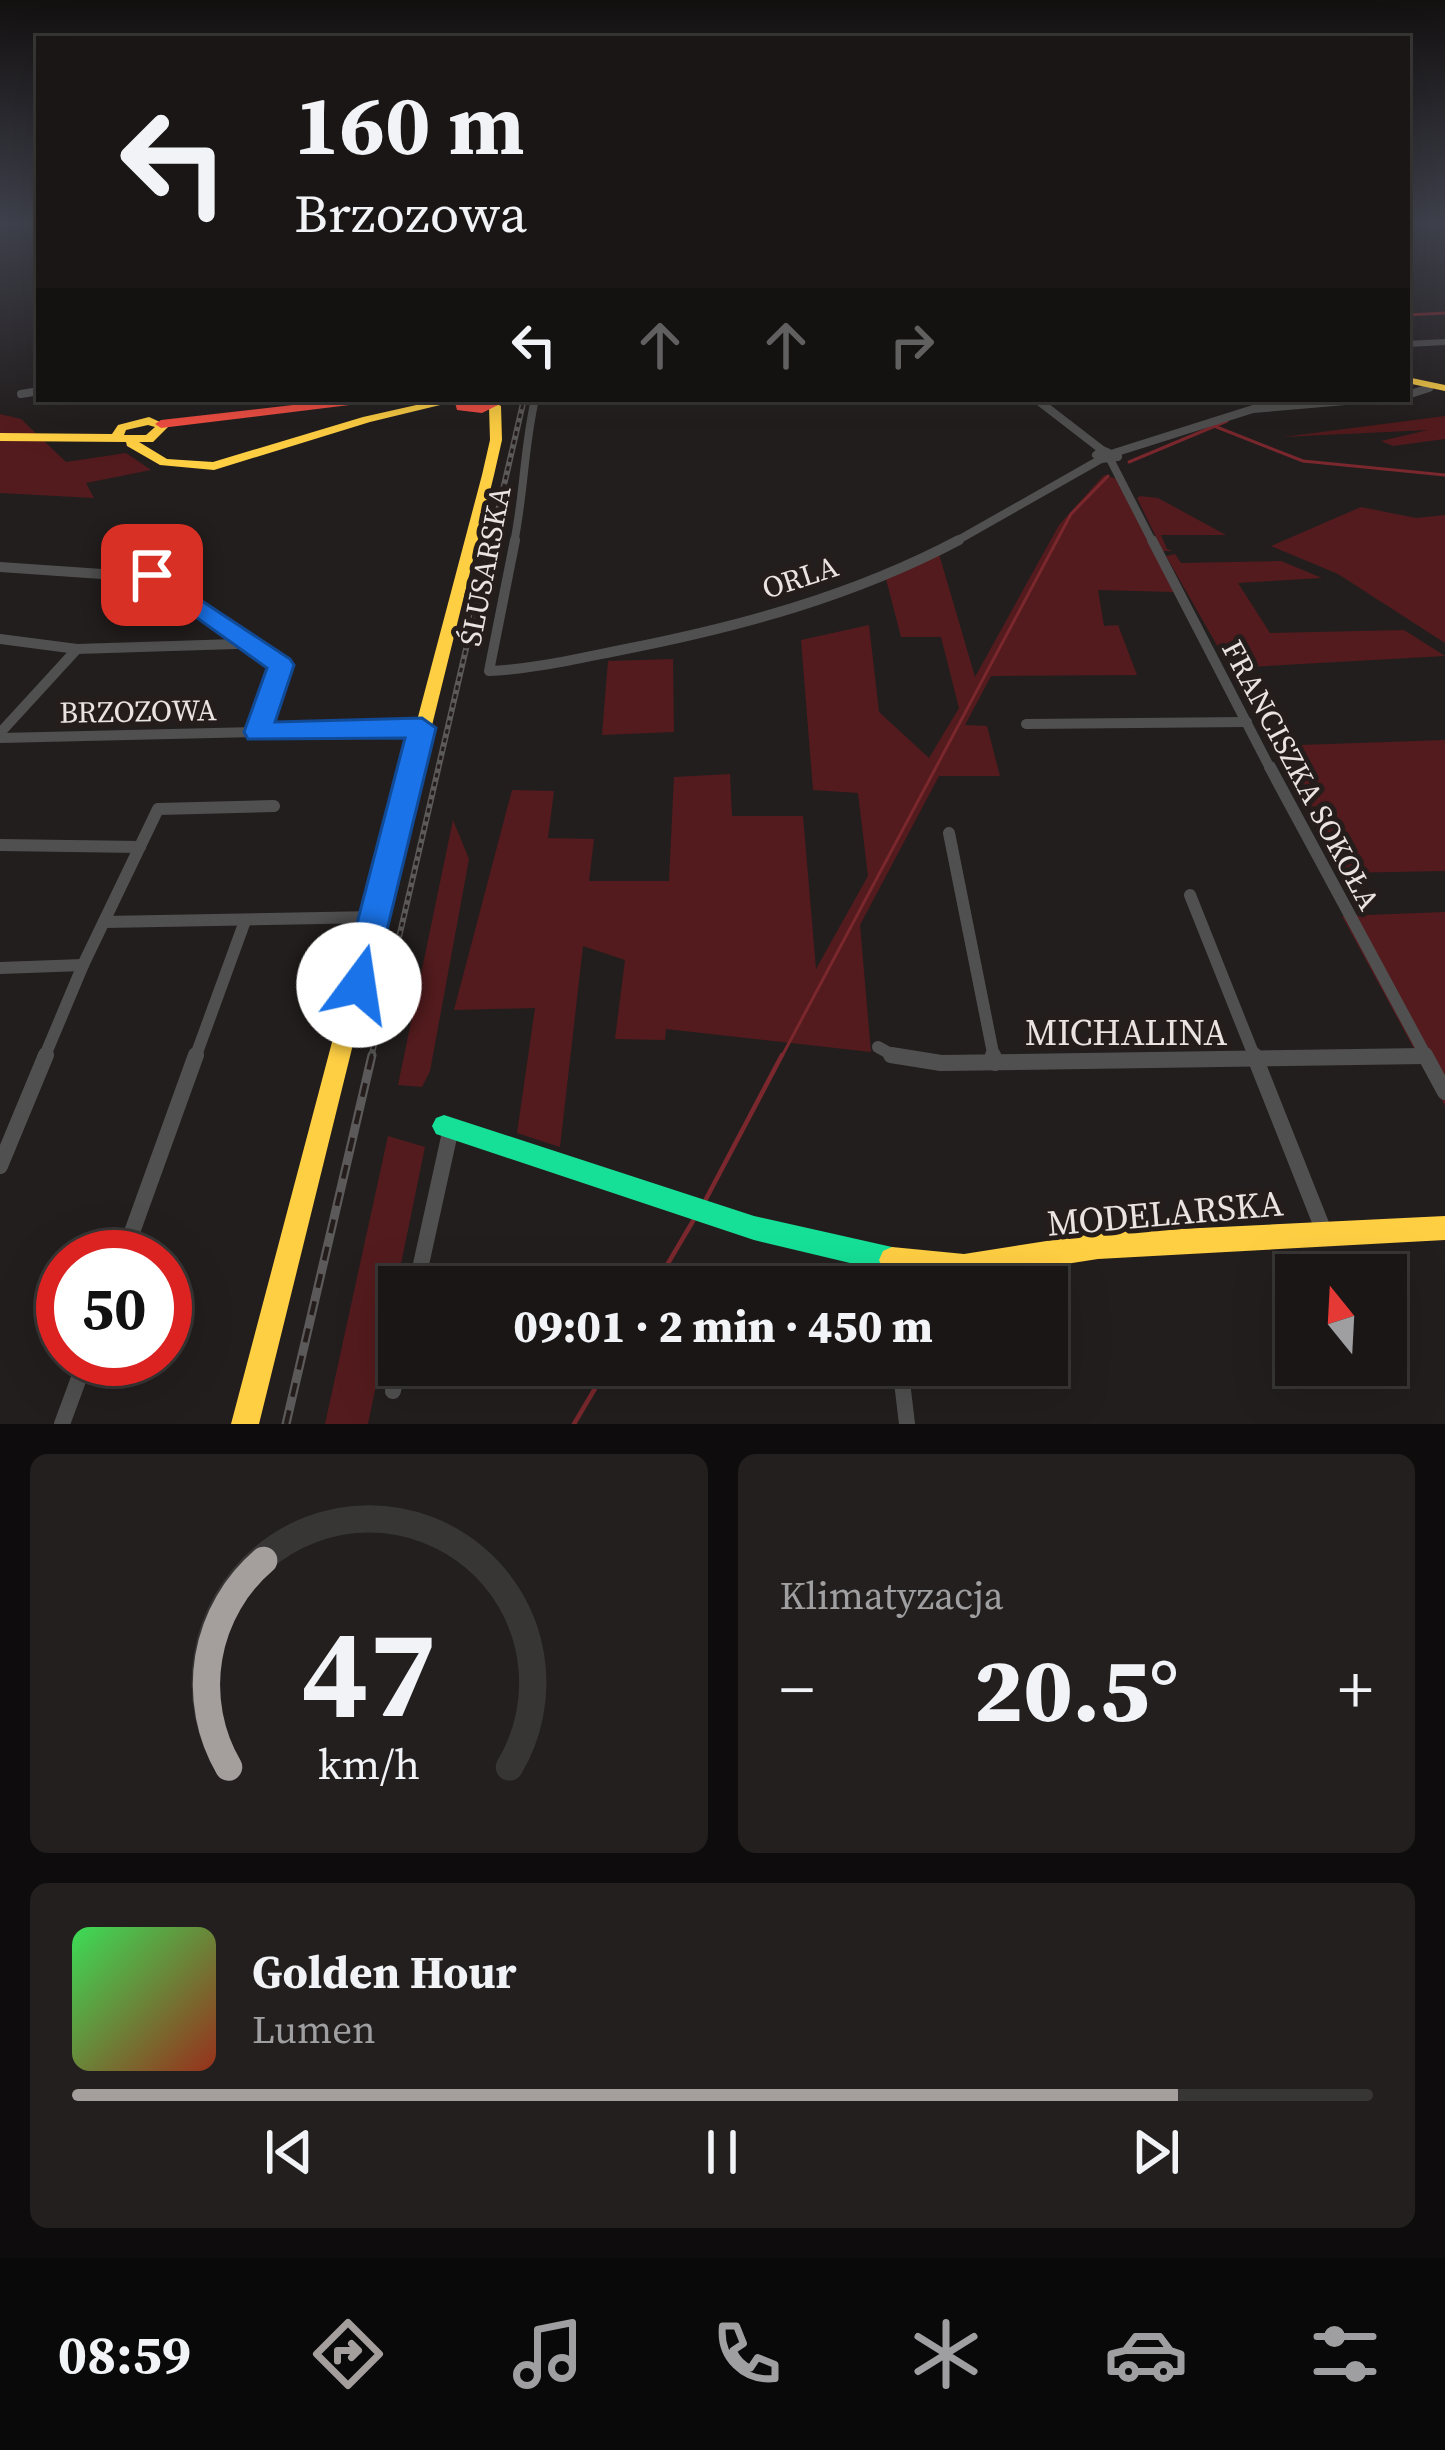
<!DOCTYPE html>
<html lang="pl">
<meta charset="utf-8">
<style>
:root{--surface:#1a1616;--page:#231f1f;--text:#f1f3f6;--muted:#9f9fa1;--line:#383535;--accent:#a49e9d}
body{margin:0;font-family:"Source Serif 4",serif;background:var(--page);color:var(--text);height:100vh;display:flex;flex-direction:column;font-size:45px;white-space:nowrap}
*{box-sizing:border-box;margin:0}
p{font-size:39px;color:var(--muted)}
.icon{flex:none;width:66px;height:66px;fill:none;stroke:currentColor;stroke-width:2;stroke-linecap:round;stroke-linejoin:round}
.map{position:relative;height:1424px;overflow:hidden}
.side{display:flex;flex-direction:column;gap:30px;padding:30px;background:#0e0c0c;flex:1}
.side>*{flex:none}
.banner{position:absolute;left:36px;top:36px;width:1374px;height:366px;border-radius:0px;box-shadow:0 12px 48px #0002,0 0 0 3px var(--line);background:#1a1616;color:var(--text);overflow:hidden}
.needle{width:78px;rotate:342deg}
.buttons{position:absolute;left:1275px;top:1254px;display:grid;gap:24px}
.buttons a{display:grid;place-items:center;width:132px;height:132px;border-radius:0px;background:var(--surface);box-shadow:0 12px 48px #0002,0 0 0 3px var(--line);font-size:60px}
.speed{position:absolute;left:36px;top:1230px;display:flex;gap:24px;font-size:60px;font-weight:700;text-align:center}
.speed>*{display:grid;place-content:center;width:156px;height:156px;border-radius:50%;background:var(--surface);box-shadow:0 12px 48px #0002,0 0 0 3px var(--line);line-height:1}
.speed .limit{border:18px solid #d22;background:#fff;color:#111}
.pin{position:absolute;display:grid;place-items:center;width:102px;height:102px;color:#fff;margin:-51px;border-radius:24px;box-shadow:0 6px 18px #0006}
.me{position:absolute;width:132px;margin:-66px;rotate:14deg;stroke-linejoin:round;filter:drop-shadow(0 0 9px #0008)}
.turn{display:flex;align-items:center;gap:42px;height:252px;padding:0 60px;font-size:54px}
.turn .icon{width:156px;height:156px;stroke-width:2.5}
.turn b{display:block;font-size:84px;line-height:102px}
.lanes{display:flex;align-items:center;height:114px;padding:0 60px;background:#0003;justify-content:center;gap:60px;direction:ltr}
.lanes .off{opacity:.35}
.big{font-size:90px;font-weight:800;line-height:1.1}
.side .tile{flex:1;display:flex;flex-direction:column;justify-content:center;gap:18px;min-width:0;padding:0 42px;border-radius:18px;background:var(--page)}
.side .dial{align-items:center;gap:0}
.dial svg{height:312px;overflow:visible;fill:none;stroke:var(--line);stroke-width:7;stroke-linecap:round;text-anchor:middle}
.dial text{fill:var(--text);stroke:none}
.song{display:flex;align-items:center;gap:36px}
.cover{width:144px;height:144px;border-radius:18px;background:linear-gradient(135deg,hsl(130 70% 55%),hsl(10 70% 35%))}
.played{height:12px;border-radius:6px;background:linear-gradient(90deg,var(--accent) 85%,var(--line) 85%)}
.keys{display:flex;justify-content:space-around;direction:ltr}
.heat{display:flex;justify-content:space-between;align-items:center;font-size:66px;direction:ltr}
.side .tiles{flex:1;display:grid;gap:30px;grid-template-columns:1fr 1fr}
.tile:last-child{grid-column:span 2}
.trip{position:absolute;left:378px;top:1266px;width:690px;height:120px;border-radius:0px;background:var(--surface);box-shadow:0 12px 48px #0002,0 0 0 3px var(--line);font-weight:800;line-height:120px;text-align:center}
.dock{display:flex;height:192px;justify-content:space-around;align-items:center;background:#0a0909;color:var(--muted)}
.dock .icon{width:84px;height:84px}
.dock .active{color:var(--accent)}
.dock b{font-size:54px;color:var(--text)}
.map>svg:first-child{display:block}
.green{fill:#531b1d}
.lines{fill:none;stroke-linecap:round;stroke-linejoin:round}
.stream-far1{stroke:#7a282d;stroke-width:3}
.stream{stroke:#7a282d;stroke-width:4.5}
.street-far4{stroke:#515050;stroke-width:6}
.street-far3{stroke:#515050;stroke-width:8}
.street-far2{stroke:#515050;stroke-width:10}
.street-far1{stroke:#515050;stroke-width:12}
.street{stroke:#515050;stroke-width:16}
.fast{fill:#16e098;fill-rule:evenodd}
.slow{fill:#ffcf43;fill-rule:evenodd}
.jam{fill:#f24e42;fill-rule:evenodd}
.rail-far1-casing{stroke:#5b5959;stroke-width:6}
.rail-casing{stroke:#5b5959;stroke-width:9}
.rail-far1{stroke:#251d1c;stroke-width:3;stroke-dasharray:4.5;stroke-linecap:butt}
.rail{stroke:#251d1c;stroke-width:4.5;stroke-dasharray:14;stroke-linecap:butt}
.route{fill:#1a73e8;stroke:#114b97;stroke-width:3}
.labels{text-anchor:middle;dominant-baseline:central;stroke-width:10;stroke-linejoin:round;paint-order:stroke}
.street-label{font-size:30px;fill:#e9e3e2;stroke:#251d1c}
.near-street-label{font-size:36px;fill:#e9e3e2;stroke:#251d1c}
</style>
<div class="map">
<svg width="1445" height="1424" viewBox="0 0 1445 1424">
<rect width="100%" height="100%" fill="#231e1e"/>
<!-- green -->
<g class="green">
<polygon points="0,414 21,419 66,462 126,453 151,470 86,483 94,498 0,493"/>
<polygon points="1445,416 1445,439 1393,446 1381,441 1428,430 1283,437"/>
<polygon points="1104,475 1117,479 1174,592 1098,590 1104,626 1118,625 1137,675 991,676 965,725 987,726 1000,776 939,776 860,925 871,1052 666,1029 665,1040 615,1039 625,960 583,946 560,1147 517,1133 535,1008 454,1010 512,790 554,791 548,838 594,839 589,881 669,881 674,777 730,774 732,816 803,816 816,969 868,876 858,793 813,790 801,640 869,625 879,712 929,758 959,708 941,637 901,637 886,579 939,554 975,677 1059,525"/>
<polygon points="1140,496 1158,498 1226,535 1161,535 1167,549 1173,551 1163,551 1137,498"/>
<polygon points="1361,507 1416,518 1445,515 1445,643 1338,574 1271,546"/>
<polygon points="1175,554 1181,563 1281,561 1322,578 1238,583 1270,633 1404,630 1445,656 1230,668 1166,556"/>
<polygon points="673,659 674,732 602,735 608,661"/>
<polygon points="1445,740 1445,871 1342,873 1271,746"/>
<polygon points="453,820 469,859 430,1071 422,1087 398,1085"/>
<polygon points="1445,912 1445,1106 1342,916"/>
<polygon points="388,1136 425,1147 368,1424 325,1424"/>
</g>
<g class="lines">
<!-- stream-far1 -->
<g class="stream-far1">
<polyline points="1407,315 1445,313"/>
<polyline points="1372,401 1391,399"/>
<polyline points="1214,426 1303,461 1445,475"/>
<polyline points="1129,462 1227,421"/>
<polyline points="781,1058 1071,514 1108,476"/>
</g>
<!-- stream -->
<g class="stream">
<polyline points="706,1199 782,1055"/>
<polyline points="654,1287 693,1221"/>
<polyline points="574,1424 609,1365"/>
</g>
<!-- street-far4 -->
<polyline class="street-far4" points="1407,344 1445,342"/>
<!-- street-far3 -->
<g class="street-far3">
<polyline points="21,394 39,391"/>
<polyline points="1407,395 1429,388"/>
<polyline points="1036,399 1102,450"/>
<polygon points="1102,450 1118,457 1101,459 1096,455"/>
<polyline points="1114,453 1253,409 1369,399"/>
<polyline points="1111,461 1153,543"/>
<path d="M514,543C524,494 524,447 535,399"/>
<polyline points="953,543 1101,459"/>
</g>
<!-- street-far2 -->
<g class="street-far2">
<path d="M515,540L489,671C535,669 580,658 626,649C742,626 853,596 959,540"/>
<polyline points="1152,540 1271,770"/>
<polyline points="140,556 152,575"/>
<polyline points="0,567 160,578 280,665 258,732"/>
<polyline points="0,639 77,649 236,644 248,639"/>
<polyline points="1026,724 1247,722"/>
<polyline points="0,733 77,649"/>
<polyline points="0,738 422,728"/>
</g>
<!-- street-far1 -->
<g class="street-far1">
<polyline points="1270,767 1427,1058"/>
<polyline points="949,833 994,1058"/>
<polyline points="0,845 140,847"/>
<polyline points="1190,895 1255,1058"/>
<polyline points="104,922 376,917"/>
<polyline points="0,968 83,965"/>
<polyline points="878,1047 898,1058"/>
<polyline points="44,1058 83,965 158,809 274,806"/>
<polyline points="195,1058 245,921"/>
<polyline points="1262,1058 1425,1056"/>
</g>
<!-- street -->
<g class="street">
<polyline points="891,1055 941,1063 1425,1056"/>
<polyline points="993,1055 995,1063"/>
<polyline points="1254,1055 1323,1229"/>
<polyline points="1425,1055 1445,1092"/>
<polyline points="0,1166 46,1055"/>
<polyline points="123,1257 196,1055"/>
<polyline points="416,1287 451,1128"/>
<polyline points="890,1287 891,1263"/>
<polyline points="900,1365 907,1424"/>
<polyline points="393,1391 399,1362"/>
<polyline points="62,1424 86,1359"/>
</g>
<!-- fast -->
<polygon class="fast" points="444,1115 754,1216 892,1247 901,1251 905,1260 901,1269 892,1273 754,1240 436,1134 432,1126 436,1118"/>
<!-- slow -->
<g class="slow">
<polygon points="1407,377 1445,385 1445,391 1407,383"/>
<path d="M443,399H465L370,422L214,470L160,465L127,446L126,442L0,441V433L112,434L118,425L149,417L169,426L153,442H139L167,459L213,462L363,417ZM148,425L155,427L146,435H124L126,430Z"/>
<polygon points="495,403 501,406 502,440 494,475 259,1424 231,1424 482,475 490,440 489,406"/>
<polygon points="1445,1216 1445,1240 1098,1259 964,1280 892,1273 883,1269 879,1260 883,1251 892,1247 964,1254 1098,1233"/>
</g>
<!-- jam -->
<g class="jam">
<polygon points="345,399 380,399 374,402 161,428 155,424 161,420"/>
<path d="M454,399H466V405C482,406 494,396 506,401L482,413L457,410Z"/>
</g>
<defs>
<polyline id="rail-far1" points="371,1058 524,399"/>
<polyline id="rail" points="286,1424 372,1055"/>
</defs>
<!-- rail-far1 casing -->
<use href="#rail-far1" class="rail-far1-casing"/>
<!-- rail casing -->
<use href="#rail" class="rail-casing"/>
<!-- rail-far1 -->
<use href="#rail-far1" class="rail-far1"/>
<!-- rail -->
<use href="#rail" class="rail"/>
</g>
<!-- sky -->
<linearGradient id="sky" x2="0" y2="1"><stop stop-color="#131010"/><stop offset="0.53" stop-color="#3f414c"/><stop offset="1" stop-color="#3f414c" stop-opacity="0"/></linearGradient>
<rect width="1445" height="422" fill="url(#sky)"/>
<!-- route -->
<polygon class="route" points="152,568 290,659 294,665 275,722 422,718 436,728 371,996 359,1001 347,996 341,985 405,738 248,739 244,732 267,668 144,580 140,575"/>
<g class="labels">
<!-- street labels -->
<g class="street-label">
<text transform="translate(485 566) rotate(-79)">ŚLUSARSKA</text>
<text transform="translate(800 577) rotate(-18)">ORLA</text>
<text transform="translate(138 711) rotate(-1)">BRZOZOWA</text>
<text transform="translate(1301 775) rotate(62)">FRANCISZKA SOKOŁA</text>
</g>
<!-- near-street labels -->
<g class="near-street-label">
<text x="1126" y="1032">MICHALINA</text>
<text transform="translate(1165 1213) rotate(-5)">MODELARSKA</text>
</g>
</g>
</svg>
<div class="buttons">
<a><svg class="needle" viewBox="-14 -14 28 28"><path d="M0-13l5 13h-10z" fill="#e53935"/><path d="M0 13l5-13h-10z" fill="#9f9fa1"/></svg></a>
</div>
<div class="speed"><div class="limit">50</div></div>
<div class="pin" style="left:152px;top:575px;background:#d93025"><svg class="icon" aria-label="arrive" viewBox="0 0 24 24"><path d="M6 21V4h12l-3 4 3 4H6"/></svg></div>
<svg class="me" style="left:359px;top:985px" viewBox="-20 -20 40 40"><circle r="19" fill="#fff"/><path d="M0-13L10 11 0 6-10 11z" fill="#1a73e8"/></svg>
<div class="trip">09:01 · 2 min · 450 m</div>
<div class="banner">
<div class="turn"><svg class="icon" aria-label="left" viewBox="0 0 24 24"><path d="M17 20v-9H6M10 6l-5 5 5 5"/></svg><div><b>160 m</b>Brzozowa</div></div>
<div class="lanes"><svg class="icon" aria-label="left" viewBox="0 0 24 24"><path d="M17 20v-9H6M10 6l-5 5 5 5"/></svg><svg class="icon off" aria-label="ahead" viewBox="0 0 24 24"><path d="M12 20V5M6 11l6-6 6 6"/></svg><svg class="icon off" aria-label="ahead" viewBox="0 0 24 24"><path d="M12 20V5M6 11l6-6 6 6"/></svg><svg class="icon off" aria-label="right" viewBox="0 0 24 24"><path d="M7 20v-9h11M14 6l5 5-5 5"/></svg></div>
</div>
</div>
<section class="side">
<div class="tiles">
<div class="tile dial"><svg viewBox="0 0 100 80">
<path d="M14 69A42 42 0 1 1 86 69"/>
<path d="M14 69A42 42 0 0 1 23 16" stroke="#a49e9d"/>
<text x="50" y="56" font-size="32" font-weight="700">47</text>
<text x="50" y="72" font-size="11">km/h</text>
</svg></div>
<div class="tile"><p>Klimatyzacja</p>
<div class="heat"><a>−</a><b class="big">20.5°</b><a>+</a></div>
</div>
<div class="tile">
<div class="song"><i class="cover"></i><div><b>Golden Hour</b><p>Lumen</p></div></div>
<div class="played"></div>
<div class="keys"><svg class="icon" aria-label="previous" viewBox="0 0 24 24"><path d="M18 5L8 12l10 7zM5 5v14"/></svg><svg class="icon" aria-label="pause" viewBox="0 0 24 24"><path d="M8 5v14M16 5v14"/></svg><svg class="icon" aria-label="next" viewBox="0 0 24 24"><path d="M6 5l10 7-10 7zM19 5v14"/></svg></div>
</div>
</div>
</section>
<nav class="dock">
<b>08:59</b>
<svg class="icon active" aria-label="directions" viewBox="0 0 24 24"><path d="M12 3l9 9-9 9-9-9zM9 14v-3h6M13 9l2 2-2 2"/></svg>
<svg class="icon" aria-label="music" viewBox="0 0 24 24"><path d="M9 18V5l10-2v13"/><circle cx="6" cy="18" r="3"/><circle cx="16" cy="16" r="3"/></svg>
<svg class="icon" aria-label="phone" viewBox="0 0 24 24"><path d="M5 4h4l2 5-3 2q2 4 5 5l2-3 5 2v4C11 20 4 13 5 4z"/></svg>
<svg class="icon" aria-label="climate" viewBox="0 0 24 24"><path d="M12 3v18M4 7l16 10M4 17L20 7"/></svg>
<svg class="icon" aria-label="car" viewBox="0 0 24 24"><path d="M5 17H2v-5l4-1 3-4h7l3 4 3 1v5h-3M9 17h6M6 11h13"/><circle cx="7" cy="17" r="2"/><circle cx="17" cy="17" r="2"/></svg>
<svg class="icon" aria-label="filters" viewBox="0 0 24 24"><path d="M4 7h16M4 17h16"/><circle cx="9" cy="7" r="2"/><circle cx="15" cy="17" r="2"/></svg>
</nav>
